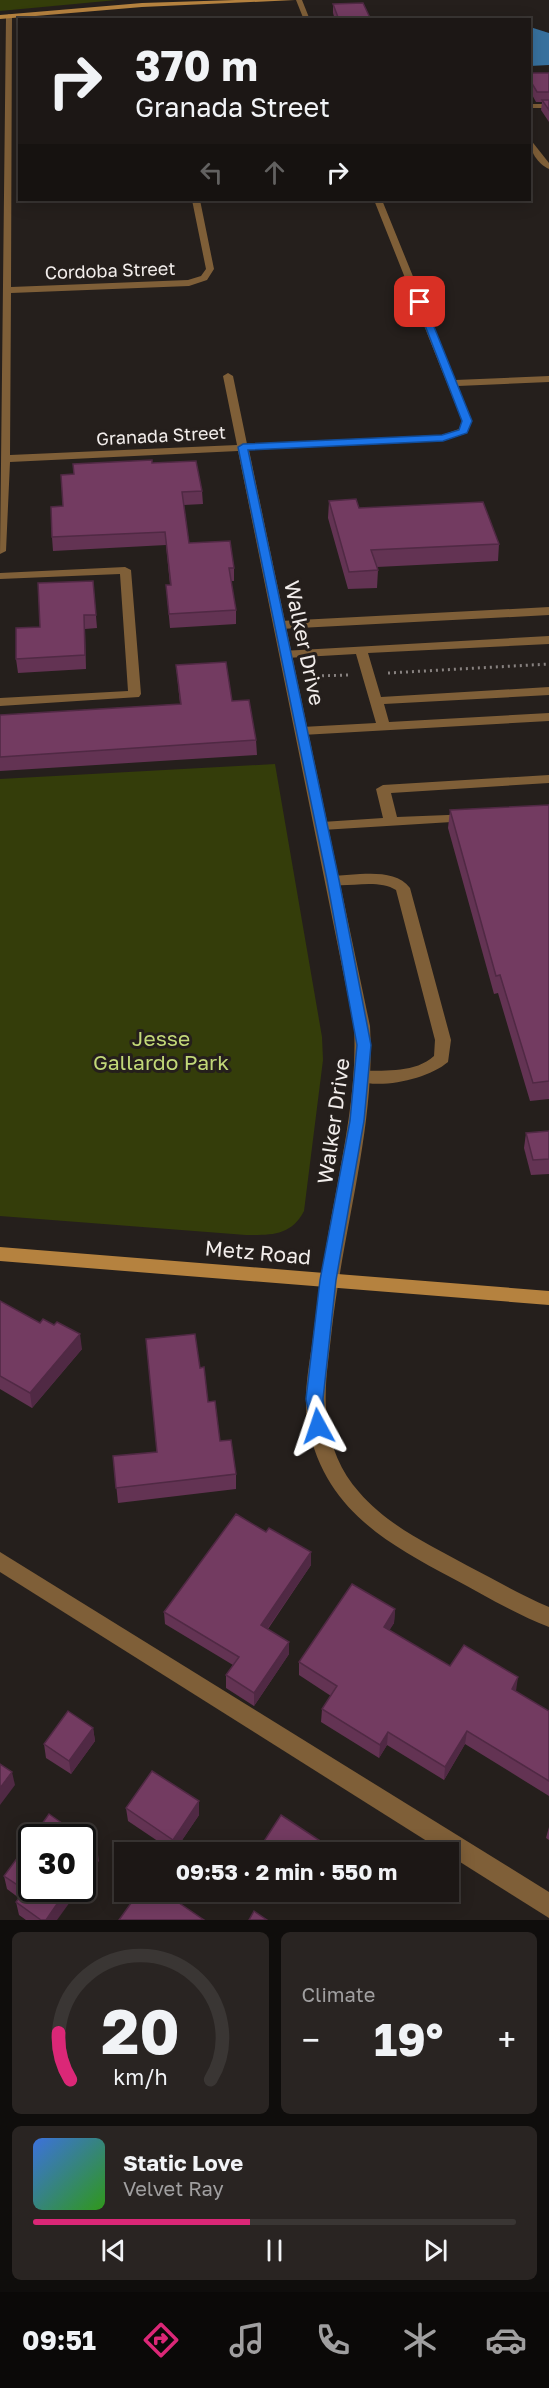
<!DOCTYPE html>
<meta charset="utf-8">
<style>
:root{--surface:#1c1715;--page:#292422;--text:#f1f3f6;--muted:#a09fa0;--line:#3a3634;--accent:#db2777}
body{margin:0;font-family:"Golos Text",sans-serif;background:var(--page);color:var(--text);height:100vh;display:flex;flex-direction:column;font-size:22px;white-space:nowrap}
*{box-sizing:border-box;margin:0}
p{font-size:20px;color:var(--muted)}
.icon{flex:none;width:33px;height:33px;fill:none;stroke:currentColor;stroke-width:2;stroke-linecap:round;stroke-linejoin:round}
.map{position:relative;height:1920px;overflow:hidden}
.side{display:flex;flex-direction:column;gap:12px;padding:12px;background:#0f0d0c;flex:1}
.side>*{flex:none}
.banner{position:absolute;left:18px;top:18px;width:513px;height:183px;border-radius:0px;box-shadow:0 3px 15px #0003,0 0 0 2px var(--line);background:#1c1715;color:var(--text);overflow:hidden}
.speed{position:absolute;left:18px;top:1824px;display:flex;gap:12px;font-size:30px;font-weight:700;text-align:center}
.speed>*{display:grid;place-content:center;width:78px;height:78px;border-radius:50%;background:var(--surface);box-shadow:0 3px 15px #0003,0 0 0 2px var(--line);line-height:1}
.speed .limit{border:3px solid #111;border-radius:9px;background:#fff;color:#111}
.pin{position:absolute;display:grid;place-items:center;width:51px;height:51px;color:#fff;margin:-26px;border-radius:12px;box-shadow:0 3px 9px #0006}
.me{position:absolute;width:66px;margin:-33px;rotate:355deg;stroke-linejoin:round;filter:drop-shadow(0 0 4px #0008)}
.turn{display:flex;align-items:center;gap:21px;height:126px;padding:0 18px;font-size:27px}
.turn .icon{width:78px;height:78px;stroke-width:2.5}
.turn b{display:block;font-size:42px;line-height:51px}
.lanes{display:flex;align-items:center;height:57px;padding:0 18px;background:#0003;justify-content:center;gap:30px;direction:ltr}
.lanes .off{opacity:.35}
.big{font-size:45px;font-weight:700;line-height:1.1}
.side .widget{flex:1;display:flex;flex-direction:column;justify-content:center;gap:9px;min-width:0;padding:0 21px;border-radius:9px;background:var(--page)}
.side .dial{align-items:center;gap:0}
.dial svg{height:156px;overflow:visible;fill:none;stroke:var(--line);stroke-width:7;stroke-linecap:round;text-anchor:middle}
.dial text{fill:var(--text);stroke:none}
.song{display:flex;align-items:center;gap:18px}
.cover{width:72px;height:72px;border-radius:9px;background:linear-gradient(135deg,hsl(220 70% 55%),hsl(110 70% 35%))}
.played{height:6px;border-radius:3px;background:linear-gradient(90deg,var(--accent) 45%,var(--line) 45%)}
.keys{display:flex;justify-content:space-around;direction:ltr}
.heat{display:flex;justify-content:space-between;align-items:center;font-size:33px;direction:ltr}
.side .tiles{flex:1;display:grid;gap:12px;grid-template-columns:1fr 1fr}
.widget:last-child{grid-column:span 2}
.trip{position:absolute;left:114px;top:1842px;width:345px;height:60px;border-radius:0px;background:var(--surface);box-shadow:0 3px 15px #0003,0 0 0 2px var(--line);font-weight:700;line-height:60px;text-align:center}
.tab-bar{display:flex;height:96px;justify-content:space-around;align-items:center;background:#0b0908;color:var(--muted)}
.tab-bar .icon{width:42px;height:42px}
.tab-bar .current{color:var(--accent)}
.tab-bar b{font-size:27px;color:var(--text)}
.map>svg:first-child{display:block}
.green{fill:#343d0a}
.water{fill:#38719e}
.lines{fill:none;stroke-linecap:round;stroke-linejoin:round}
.path{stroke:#888280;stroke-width:3;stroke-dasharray:2 4;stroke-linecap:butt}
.lane{fill:#7f5f38;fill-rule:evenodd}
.street{fill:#7f5f38;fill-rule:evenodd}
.secondary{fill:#b5823f;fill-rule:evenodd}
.wall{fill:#633353}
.shaded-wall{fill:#502944}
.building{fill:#733b61;stroke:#502944;stroke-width:1.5}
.route{fill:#1a73e8;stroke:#114b97;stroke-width:1.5}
.labels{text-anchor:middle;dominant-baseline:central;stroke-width:6;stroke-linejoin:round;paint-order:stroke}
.far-street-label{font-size:18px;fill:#f2edeb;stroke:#251f1c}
.street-label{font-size:21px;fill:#f2edeb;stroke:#251f1c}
.park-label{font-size:21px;fill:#c2d878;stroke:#251f1c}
</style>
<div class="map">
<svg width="549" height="1920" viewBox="0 0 549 1920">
<rect width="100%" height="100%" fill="#251f1c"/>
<!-- green -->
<g class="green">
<polygon points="0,0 117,0 0,11"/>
<path d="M275,764L322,1037L323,1060L304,1211C291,1236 271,1235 246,1235L0,1216V779Z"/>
</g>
<!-- water -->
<polygon class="water" points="530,27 549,33 549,65 530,66"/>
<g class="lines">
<!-- path -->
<g class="path">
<polyline points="388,673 549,664"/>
<polyline points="316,676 348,675"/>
</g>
<!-- lane -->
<g class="lane">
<polygon points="125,567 131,570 141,694 139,697 0,706 0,698 128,691 120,574 0,579 0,573"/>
<polygon points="549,607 549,615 280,629 274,625 280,621"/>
<polygon points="549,636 549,644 368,653 381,697 549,687 549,695 384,704 389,722 549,713 549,721 302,735 296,731 302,727 376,723 356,654 286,658 282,657 282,651"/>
<polygon points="549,775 549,783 391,793 397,817 473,814 475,817 468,821 322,830 315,826 322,822 383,818 376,789 383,785"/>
<path d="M360,874C377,873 399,873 410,888L451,1040L448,1062C428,1079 383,1089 357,1081L355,1077L357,1073L363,1071C387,1070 415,1073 434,1056L435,1040L396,890C375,876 335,892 326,881L333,876Z"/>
<polygon points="0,1552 549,1892 549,1918 0,1572"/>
</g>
<!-- street -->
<g class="street">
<polygon points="296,0 302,0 310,20 304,20"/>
<path d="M9,14L12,16L11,287L188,280L201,276L206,269L192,200H200L214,269L207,280L189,286L11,293L10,455L237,445L223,376L228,373L233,376L247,444L442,435L459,429L462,421L374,200H382L455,380L549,376V382L458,386L472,421L467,433L443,441L249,450L370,1026C376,1124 343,1230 332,1328C329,1358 323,1389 327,1418C330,1446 341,1472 359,1492C388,1526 430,1545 468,1566C495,1580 521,1595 549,1607V1627C515,1614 484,1595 452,1578C384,1542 325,1508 308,1426C303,1399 308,1371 312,1345C318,1294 326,1243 336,1192C346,1137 357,1083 354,1026L238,451L10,462L6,551L0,554L6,16Z"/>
<rect x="530" y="104" width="19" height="4"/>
<path d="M530,139L549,163V169C538,164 529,151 530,139Z"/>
</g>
<!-- secondary -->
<g class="secondary">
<polygon points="235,0 295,0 142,7 0,19 0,15 142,3"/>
<polygon points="0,1247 549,1291 549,1305 0,1261"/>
</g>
</g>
<!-- wall -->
<g class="wall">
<polygon points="333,4 371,20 335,20 333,13"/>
<polygon points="549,73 549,122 541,110 542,102 536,102 530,91 530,80"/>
<polygon points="152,463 202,491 203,504 184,505 189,543 234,568 234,581 231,581 236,610 236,624 170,628 166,585 170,585 166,545 53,551 52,537 74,474"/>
<polygon points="329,501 499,544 498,561 377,567 378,570 377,588 348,589 328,518"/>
<polygon points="93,581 97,628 85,629 86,669 18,673 16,659 40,627"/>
<polygon points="176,665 232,701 256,740 257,755 0,771 0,715 180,704"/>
<polygon points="549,805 549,1099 530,1101 498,993 494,994 448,828 450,810"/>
<polygon points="549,1131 549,1174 531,1175 524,1148 526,1133"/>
<polygon points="0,1301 82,1349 32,1408 0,1389"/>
<polygon points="200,1368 208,1402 220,1441 236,1474 236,1489 118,1503 113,1456 156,1452"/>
<polygon points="266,1532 311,1552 311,1565 268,1629 289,1654 254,1706 226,1688 226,1675 233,1665 165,1624 164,1612"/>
<polygon points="395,1609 394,1623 389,1630 450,1666 516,1691 515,1692 549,1711 549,1796 465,1744 444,1780 387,1745 379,1758 321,1722 322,1709 331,1696 299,1675 299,1662"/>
<polygon points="93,1728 95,1741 71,1774 46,1758 44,1744"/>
<polygon points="199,1801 199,1815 174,1852 128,1821 126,1808"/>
<polygon points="549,1827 549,1840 546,1838"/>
<polygon points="32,1838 57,1920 26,1920 19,1915 16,1902 19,1898 7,1889 4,1876"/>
<polygon points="288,1892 312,1892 305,1903"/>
</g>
<!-- shaded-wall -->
<g class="shaded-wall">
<polygon points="80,1334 82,1349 32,1408 30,1393"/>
<polygon points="311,1552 311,1565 261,1638 261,1625"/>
<polygon points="395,1609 394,1623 383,1641 384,1627"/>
<polygon points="289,1642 289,1654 254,1706 254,1693"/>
<polygon points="518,1677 516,1691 509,1703 512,1689"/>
<polygon points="93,1728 95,1741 71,1774 69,1761"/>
<polygon points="467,1731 465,1744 444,1780 445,1767"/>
<polygon points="388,1732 387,1745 379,1758 380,1745"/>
<polygon points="12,1772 15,1785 0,1805 0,1788"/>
<polygon points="199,1801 199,1815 174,1852 173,1840"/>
<polygon points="97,1848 99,1861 82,1884 82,1869"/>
<polygon points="68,1888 80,1888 57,1920 46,1920"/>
<polygon points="306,1892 312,1892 305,1903"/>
</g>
<!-- building -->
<g class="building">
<polygon points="363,3 371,20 339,20 333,4"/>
<polygon points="530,73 549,73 549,92 537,92 530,80"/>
<polygon points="542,100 549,100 549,110"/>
<polygon points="152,460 152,463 196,461 202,491 182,492 189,543 230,541 234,568 229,568 236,610 169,614 166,585 171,585 165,532 52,537 51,507 63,506 61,475 74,474 73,464"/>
<polygon points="356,499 359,508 483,502 499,544 371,550 378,570 349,572 329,501"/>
<polygon points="93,581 96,615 84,615 85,655 16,659 16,628 40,627 38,583"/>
<polygon points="226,662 232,701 249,700 256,740 0,757 0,715 181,704 176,665"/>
<polygon points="549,805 549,1081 533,1083 500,975 496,976 450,810"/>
<polygon points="549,1131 549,1159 533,1160 526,1133"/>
<polygon points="0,1301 40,1323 43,1319 54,1325 57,1322 80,1334 30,1393 0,1376"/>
<polygon points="195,1334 200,1368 204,1367 208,1402 215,1401 220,1441 231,1440 236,1474 116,1488 113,1456 157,1452 146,1339"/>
<polygon points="236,1514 266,1532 269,1528 311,1552 261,1625 289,1642 254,1693 226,1675 239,1657 164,1612"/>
<polygon points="352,1584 395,1609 384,1627 450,1666 464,1645 518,1677 512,1689 549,1711 549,1781 467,1731 445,1767 388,1732 380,1745 322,1709 337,1686 299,1662"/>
<polygon points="68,1711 93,1728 69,1761 44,1744"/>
<polygon points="0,1764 12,1772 0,1788"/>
<polygon points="152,1771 199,1801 173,1840 126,1808"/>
<polygon points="49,1814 97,1848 82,1869 82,1838 32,1838"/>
<polygon points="281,1815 331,1848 329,1852 257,1852"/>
<polygon points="32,1838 32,1888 68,1888 46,1920 41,1920 16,1902 25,1890 4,1876"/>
<polygon points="139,1892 163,1892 204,1920 119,1920"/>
<polygon points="254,1911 267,1920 249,1920"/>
</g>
<!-- route -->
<polygon class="route" points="420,299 424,302 472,421 467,433 443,441 248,450 339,880 371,1045 364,1121 336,1280 323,1399 326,1426 324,1431 318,1434 312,1431 306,1399 320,1280 350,1121 357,1045 327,880 238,447 243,444 442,435 459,430 462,421 416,302"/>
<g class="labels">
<!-- far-street labels -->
<g class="far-street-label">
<text transform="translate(110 270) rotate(-2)">Cordoba Street</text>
<text transform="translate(161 435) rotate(-3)">Granada Street</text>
</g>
<!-- street labels -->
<g class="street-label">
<text transform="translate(305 643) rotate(78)">Walker Drive</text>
<text transform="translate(333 1121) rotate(-82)">Walker Drive</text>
<text transform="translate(258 1252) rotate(5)">Metz Road</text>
</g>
<!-- park labels -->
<g class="park-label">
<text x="161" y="1038">Jesse<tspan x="161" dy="24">Gallardo Park</tspan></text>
</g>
</g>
</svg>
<div class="speed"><div class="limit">30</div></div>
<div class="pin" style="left:420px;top:302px;background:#d93025"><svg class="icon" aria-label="arrive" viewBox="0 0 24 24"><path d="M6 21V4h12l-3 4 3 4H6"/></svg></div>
<svg class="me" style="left:318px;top:1426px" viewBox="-20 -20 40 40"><path d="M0-17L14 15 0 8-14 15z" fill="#1a73e8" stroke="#fff" stroke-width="4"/></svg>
<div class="trip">09:53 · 2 min · 550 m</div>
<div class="banner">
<div class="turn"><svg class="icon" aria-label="right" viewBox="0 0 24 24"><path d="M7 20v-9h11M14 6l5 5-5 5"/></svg><div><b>370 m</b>Granada Street</div></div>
<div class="lanes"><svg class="icon off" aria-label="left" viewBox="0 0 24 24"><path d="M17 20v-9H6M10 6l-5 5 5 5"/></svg><svg class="icon off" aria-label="ahead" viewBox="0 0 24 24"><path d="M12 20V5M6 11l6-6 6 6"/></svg><svg class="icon" aria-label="right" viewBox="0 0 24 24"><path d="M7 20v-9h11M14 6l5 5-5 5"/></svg></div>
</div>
</div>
<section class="side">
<div class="tiles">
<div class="widget dial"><svg viewBox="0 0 100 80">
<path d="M14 69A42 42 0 1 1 86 69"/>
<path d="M14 69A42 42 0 0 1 8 45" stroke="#db2777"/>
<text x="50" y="56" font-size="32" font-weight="700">20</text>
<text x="50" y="72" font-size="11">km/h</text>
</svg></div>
<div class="widget"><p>Climate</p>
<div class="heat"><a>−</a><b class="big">19°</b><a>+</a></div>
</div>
<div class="widget">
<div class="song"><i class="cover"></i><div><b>Static Love</b><p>Velvet Ray</p></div></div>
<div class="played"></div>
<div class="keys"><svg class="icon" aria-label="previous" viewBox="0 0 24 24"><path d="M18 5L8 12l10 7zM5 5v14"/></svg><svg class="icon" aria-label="pause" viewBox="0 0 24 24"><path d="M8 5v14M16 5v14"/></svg><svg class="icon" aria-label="next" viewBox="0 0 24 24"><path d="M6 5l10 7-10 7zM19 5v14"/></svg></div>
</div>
</div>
</section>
<nav class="tab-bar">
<b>09:51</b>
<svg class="icon current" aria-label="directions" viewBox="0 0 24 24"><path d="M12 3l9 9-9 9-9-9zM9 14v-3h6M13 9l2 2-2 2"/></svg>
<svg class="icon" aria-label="music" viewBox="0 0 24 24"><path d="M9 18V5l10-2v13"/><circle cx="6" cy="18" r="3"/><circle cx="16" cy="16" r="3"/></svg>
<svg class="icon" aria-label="phone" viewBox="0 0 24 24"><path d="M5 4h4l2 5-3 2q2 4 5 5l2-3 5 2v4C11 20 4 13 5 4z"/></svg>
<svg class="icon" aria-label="climate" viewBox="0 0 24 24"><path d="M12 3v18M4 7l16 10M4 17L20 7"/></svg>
<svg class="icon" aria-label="car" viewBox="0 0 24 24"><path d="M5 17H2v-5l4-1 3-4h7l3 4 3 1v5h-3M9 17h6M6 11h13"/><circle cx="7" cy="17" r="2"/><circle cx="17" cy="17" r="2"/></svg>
</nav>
